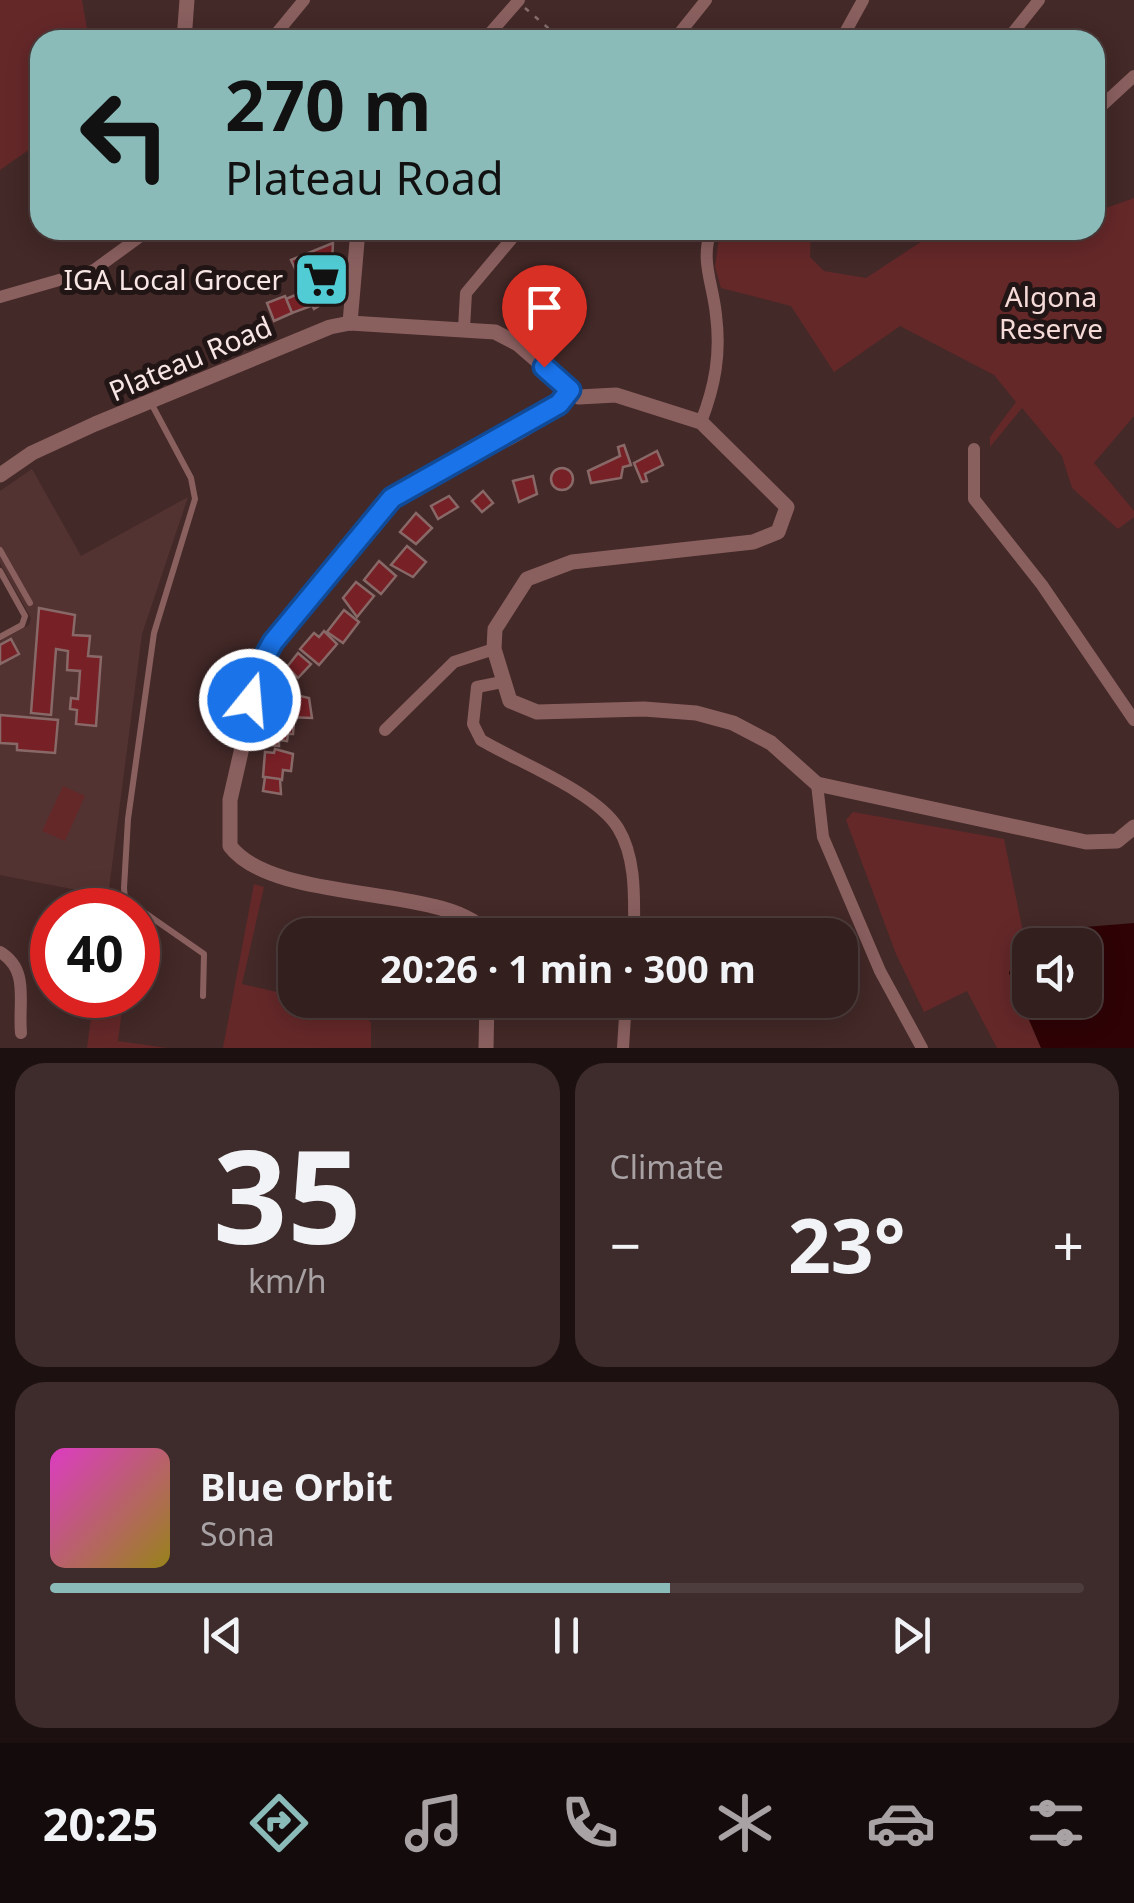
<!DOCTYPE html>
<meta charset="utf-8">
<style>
:root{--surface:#321f1e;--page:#3d2c2b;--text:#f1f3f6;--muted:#a8a2a4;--line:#4d3d3c;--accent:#8bbbb9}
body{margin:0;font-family:"Noto Sans",sans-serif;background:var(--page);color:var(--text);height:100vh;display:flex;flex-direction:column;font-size:38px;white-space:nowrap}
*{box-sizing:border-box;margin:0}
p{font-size:32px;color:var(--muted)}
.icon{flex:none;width:55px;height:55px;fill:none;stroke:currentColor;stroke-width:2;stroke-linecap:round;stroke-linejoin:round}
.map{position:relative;height:1048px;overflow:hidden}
.sheet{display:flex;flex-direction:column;gap:15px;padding:15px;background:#1c1110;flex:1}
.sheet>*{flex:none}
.banner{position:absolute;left:30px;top:30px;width:1075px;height:210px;border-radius:30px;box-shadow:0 5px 25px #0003,0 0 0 2px var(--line);background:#8bbbb9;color:#111;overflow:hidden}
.buttons{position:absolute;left:1012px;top:928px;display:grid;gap:20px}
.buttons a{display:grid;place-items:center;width:90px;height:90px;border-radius:20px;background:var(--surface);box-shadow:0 5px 25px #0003,0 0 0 2px var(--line);font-size:50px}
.speed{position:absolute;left:30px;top:888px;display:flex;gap:20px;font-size:50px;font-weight:700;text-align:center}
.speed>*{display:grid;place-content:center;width:130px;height:130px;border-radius:50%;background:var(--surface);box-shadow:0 5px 25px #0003,0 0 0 2px var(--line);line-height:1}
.speed .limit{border:15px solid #d22;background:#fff;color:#111}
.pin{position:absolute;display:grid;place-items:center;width:85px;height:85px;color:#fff;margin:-102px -42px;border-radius:50% 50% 50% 0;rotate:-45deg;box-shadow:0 0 10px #0007}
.pin .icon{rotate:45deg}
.me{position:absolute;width:110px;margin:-55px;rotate:17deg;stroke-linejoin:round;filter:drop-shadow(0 0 8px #0008)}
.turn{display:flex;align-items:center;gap:35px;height:210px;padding:0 30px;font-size:45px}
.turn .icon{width:130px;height:130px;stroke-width:2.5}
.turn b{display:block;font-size:70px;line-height:85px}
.big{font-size:75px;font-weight:700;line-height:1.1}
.sheet .card{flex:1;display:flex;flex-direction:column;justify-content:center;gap:15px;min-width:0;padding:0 35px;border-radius:30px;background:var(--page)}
.sheet .dial{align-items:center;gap:0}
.dial b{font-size:130px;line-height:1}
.song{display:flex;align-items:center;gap:30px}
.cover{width:120px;height:120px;border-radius:15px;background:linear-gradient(135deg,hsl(310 70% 55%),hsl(50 70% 35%))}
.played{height:10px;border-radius:5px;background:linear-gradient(90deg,var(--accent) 60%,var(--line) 60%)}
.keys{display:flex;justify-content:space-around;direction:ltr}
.heat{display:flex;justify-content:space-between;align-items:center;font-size:55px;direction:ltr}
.sheet .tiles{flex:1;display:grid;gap:15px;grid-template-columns:1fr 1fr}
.card:last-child{grid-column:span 2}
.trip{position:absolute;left:278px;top:918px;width:580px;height:100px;border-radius:30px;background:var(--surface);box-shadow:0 5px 25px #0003,0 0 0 2px var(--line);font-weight:700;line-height:100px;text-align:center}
.tabs{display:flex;height:160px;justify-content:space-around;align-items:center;background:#140c0c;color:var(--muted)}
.tabs .icon{width:70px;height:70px}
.tabs .active{color:var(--accent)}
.tabs b{font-size:45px;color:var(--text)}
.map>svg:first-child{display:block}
.built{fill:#533332}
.green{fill:#652829}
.water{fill:#2f0306;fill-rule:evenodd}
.building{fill:#772026;stroke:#886968;stroke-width:2.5}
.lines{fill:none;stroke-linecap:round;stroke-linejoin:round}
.path{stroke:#866f6e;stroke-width:2.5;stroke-dasharray:5 8;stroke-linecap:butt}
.service{stroke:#8a605f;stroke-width:6}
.minor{stroke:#8a605f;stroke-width:12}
.tertiary{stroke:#8a605f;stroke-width:15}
.route-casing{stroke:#114b97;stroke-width:25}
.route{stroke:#1a73e8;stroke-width:18}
.labels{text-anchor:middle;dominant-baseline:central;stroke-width:10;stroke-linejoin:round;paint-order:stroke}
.poi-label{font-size:28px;fill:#f8e6e5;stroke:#211515;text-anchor:end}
.park-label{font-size:28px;fill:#f5dad8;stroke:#211515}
.street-label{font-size:28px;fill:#f8e6e5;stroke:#211515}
</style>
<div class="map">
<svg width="1134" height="1048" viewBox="0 0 1134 1048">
<rect width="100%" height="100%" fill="#432928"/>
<!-- built -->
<polygon class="built" points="32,469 81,556 188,497 142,634 108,896 0,875 0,641 29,625 31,618 0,563 0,491"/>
<!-- green -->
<g class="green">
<polygon points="0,0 82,0 89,40 40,40 40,142 0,170"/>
<polygon points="1134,198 1134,416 1094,463 1134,511 1134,517 1118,529 1072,488 1062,456 1022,408 990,447 990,437 1016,402 994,375 900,326 834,372 791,306 721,288 715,267 720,230 811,230 810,257 824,271 866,278 939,230 1095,230 1095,212"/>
<polygon points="63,786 85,796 65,841 42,831"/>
<polygon points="853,812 1004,839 1024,937 1009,973 1041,1048 997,1048 967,991 924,1012 896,954 846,820"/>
<polygon points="254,884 264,887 242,984 295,996 295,1000 362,1011 371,1023 371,1048 223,1048"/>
<polygon points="94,995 124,995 118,1041 167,1048 87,1048"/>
</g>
<!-- water -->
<path class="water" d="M1134,923V1048H1041L1009,973L1024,937L1048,930ZM1030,945H1085V1000H1030Z"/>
<!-- building -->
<g class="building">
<polygon points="333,243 330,299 314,309 291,260"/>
<polygon points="305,291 311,306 292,313 286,299"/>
<polygon points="285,296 292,313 274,321 267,303"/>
<polygon points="624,445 631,465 623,467 621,478 591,483 588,471 620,456 618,447"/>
<polygon points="657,451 663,465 645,474 647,481 642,482 634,463"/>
<circle cx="562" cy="479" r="11"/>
<polygon points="533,476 537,494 519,502 513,481"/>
<polygon points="483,491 493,503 482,512 472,501"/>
<polygon points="449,496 458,507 438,519 431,506"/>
<polygon points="416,513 432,528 416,544 400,532"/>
<polygon points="407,546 426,562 413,577 391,565"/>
<polygon points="379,561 396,576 381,594 364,580"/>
<polygon points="356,582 374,596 357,617 343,598"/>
<polygon points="39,608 75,615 73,635 90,636 88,656 101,657 96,726 76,724 77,710 70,709 71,698 78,699 80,671 67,670 68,651 56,649 51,715 31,713"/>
<polygon points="344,610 359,622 343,643 327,632"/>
<polygon points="324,631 337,644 319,665 300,649 314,633 319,637"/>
<polygon points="11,639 19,654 0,664 0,645"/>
<polygon points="298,653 311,664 298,678 287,667"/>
<polygon points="287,693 309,698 312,718 286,717"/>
<polygon points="0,715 58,720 55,753 17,750 17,744 0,743"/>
<polygon points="273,719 294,722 293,734 288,734 287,741 279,740 279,746 270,745"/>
<polygon points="275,749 293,754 291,771 283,770 282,780 263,777 265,752 274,753"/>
<polygon points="265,777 280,779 281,794 263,791"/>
</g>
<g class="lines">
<!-- path -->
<polyline class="path" points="525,8 562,40"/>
<!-- service -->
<g class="service">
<polyline points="151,403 191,478 195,499 154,633 128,819 124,888 125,899 204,954 203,996"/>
<polyline points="0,550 30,603"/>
<polyline points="0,571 25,616 22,625 0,637"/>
</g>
<!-- minor -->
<g class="minor">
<polyline points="271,40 304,0"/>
<polyline points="484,40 519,0"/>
<polyline points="674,40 706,0"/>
<polyline points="841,40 863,0"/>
<polyline points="1007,40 1039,0"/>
<polyline points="1095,112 1134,76"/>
<polyline points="0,297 94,270 149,230"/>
<polyline points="464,328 466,293 519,230"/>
<path d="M701,422C715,386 721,354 716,315C713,283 700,262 711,230"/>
<polyline points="974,449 974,499 1042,585 1134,720"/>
<path d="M502,682L477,687L473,724L481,740C518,762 596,792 618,828C637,859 634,901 634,935"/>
<polyline points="385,730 454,662 494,649"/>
<polyline points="817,784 823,837 880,971 922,1048"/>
<path d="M0,952C30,970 18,1002 21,1033"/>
<polyline points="623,1048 626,1000"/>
</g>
<!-- tertiary -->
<g class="tertiary">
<polyline points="184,40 187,0"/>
<polyline points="350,323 358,230"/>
<polyline points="0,475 32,453 95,424 330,327 350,323 495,332 518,344 579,397 616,395 701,422 787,507 778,532 753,542 572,562 527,579 495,629 494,649 510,701 537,712 644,709 696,713 733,723 771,743 817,784 1086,842 1117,841 1134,827"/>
<path d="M488,935C453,883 275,906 230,846V800L263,656L374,518C427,462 523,450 570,390"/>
<polyline points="486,1048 487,1000"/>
</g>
</g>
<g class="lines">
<defs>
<polyline id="route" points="250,700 256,672 273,642 392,498 559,404 570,390 544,367"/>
</defs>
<!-- route casing -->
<use href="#route" class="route-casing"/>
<!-- route -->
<use href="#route" class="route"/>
</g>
<!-- icons -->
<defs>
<symbol id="supermarket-square" viewBox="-11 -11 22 22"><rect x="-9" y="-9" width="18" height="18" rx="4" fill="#51ccd4" stroke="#211515"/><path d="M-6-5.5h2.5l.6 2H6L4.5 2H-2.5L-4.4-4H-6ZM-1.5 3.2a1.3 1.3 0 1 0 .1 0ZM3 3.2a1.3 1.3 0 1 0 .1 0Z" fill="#111"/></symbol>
</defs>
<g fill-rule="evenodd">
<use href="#supermarket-square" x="290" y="248" width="63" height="63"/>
</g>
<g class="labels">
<!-- poi labels -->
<g class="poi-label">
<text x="283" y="279">IGA Local Grocer</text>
</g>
<!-- park labels -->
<g class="park-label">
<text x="1051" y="296">Algona<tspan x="1051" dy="32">Reserve</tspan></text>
</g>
<!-- street labels -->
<g class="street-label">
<text transform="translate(190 358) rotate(-23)">Plateau Road</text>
</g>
</g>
</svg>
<div class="buttons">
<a><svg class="icon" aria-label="sound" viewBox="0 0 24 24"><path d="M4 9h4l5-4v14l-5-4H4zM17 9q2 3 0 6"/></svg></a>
</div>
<div class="speed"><div class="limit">40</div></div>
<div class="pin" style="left:544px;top:367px;background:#d93025"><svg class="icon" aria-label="arrive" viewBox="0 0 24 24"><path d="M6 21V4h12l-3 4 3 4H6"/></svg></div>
<svg class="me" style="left:250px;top:700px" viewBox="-20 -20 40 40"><circle r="17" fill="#1a73e8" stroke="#fff" stroke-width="3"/><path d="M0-11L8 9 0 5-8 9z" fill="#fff"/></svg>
<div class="trip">20:26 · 1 min · 300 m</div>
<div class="banner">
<div class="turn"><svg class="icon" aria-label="left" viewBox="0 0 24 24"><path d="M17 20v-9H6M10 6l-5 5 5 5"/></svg><div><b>270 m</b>Plateau Road</div></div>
</div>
</div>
<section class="sheet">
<div class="tiles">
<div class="card dial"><b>35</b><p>km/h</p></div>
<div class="card"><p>Climate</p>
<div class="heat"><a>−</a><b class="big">23°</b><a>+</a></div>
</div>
<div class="card">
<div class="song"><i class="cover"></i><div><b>Blue Orbit</b><p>Sona</p></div></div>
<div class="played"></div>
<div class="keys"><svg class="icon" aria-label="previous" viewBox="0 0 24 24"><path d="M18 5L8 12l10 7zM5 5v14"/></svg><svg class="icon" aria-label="pause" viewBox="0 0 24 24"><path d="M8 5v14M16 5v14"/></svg><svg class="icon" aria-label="next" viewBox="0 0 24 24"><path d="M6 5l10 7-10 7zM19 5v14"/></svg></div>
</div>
</div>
</section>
<nav class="tabs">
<b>20:25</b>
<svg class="icon active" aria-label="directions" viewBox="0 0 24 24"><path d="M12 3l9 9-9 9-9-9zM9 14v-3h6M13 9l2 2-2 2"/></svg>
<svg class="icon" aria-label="music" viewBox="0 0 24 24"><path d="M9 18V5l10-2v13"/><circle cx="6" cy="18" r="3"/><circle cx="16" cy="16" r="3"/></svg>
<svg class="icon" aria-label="phone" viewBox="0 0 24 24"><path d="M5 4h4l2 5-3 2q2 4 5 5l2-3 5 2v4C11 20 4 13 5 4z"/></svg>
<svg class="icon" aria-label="climate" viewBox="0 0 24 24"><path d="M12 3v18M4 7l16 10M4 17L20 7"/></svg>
<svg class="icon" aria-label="car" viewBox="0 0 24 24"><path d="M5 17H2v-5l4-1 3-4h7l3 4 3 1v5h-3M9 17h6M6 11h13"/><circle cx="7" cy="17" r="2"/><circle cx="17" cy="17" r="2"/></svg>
<svg class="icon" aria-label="filters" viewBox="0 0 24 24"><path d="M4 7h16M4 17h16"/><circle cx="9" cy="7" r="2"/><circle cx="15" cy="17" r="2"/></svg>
</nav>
